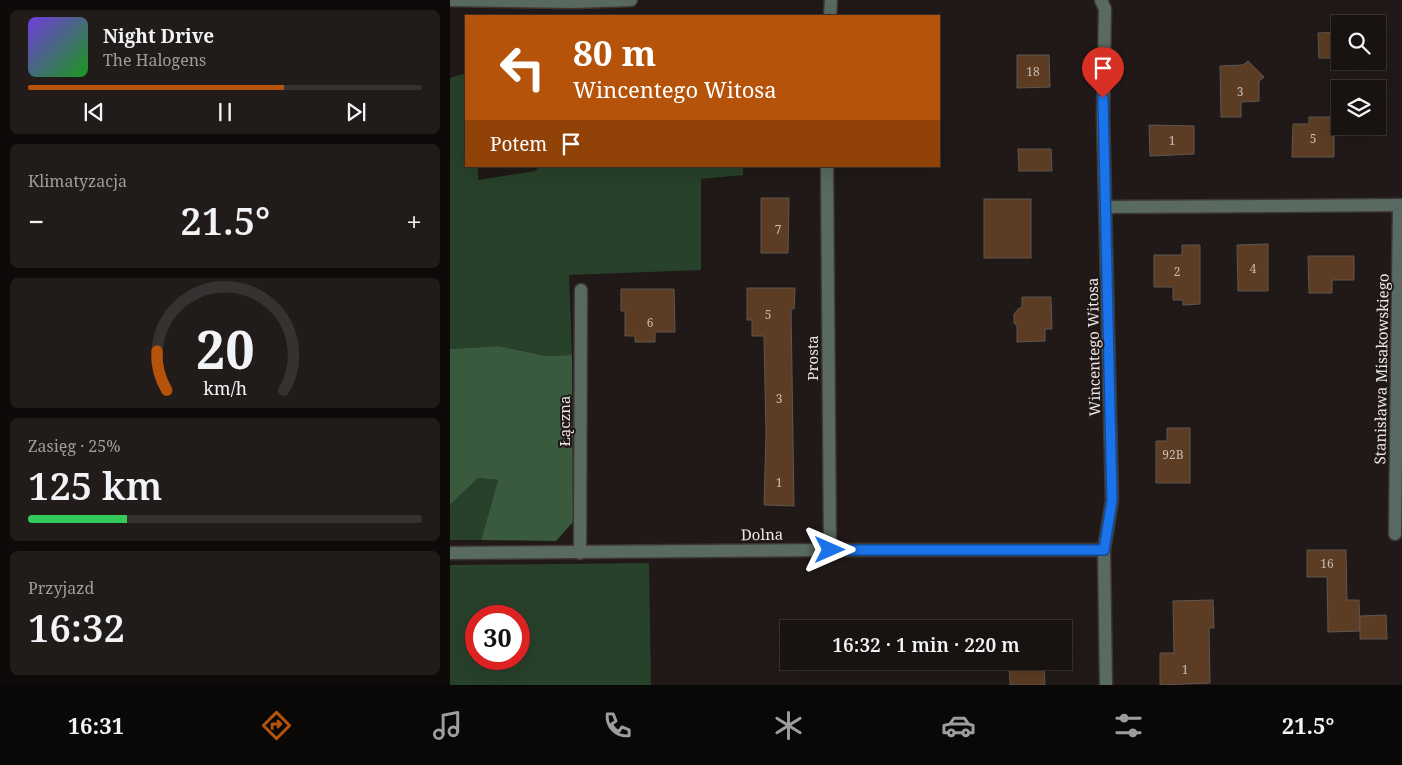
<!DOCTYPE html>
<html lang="pl">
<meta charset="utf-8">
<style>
:root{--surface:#181311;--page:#211c1a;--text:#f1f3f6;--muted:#9f9e9f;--line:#363231;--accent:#b45309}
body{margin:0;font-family:"Noto Serif",serif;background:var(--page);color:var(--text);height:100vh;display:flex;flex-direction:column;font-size:19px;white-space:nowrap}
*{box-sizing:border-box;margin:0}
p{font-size:16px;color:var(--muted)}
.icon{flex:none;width:28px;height:28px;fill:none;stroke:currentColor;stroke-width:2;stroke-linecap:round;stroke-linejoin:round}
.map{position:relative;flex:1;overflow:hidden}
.details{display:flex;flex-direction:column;gap:10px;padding:10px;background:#0d0a09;width:450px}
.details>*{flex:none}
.banner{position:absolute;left:15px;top:15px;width:475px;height:152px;border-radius:0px;box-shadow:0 5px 20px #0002,0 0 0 1px var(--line);background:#b45309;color:#fff;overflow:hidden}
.buttons{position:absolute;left:881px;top:15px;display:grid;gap:10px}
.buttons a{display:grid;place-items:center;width:55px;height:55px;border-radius:0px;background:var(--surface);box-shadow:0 5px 20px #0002,0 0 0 1px var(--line);font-size:25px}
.speed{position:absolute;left:15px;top:605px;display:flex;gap:10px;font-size:25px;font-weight:700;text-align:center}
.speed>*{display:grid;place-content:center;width:65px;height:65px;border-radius:50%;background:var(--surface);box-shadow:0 5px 20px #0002,0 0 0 1px var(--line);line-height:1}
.speed .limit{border:8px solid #d22;background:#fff;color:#111}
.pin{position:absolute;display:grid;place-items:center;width:42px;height:42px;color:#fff;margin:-51px -21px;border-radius:50% 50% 50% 0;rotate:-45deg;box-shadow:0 0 5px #0007}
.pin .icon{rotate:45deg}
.me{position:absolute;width:55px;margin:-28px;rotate:90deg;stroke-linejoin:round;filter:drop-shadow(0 0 4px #0008)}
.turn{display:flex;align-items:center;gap:18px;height:105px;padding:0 25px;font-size:22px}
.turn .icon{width:65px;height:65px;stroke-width:2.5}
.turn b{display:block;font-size:35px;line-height:42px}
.then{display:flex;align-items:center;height:48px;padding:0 25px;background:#0003;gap:10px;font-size:19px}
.big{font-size:38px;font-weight:600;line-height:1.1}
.details .tile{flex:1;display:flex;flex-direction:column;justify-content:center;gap:8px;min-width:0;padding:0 18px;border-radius:8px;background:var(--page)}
.details .dial{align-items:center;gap:0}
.dial svg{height:130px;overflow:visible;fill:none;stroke:var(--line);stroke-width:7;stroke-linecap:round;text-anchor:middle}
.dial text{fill:var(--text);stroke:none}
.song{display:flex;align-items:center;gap:15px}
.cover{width:60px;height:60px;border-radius:8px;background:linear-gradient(135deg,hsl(260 70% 55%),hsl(120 70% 35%))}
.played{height:5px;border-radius:2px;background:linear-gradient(90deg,var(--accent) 65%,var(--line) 65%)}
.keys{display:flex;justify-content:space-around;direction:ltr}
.heat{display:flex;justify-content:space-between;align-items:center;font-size:28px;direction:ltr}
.charge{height:8px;border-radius:4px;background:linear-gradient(90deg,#34c759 25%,var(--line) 0)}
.trip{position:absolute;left:330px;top:620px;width:292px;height:50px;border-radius:0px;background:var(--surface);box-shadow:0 5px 20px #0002,0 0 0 1px var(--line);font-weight:600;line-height:50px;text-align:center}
.tabs{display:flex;height:80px;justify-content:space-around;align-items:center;background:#0a0807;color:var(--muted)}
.tabs .icon{width:35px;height:35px}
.tabs .current{color:var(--accent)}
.tabs b{font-size:22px;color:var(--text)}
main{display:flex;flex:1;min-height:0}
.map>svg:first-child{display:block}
.green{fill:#27412a;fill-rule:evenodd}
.forest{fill:#3a5a3e}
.building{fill:#5c3c23;stroke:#5e5753}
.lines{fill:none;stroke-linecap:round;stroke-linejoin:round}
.street-casing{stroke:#3d3634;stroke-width:15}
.street{stroke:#596a60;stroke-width:12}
.route-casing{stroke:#114b97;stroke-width:12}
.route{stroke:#1a73e8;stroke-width:9}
.labels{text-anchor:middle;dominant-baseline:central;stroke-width:4;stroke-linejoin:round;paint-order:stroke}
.number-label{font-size:12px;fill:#c8bcb5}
.street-label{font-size:15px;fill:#ece7e6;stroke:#201917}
</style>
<main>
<section class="details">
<div class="tile">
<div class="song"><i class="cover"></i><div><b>Night Drive</b><p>The Halogens</p></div></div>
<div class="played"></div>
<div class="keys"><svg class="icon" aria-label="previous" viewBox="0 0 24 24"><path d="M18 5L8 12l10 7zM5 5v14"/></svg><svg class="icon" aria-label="pause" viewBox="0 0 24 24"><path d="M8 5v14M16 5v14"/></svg><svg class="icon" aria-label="next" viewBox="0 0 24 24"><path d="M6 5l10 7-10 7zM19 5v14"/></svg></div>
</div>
<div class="tile"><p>Klimatyzacja</p>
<div class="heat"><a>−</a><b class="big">21.5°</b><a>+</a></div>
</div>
<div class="tile dial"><svg viewBox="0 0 100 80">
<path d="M14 69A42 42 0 1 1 86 69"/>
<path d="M14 69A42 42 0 0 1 8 45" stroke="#b45309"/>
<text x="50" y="56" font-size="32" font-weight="700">20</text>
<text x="50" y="72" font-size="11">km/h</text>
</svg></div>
<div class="tile"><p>Zasięg · 25%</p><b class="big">125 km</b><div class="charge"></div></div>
<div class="tile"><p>Przyjazd</p><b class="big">16:32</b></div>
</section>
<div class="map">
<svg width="952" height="685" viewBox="0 0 952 685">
<rect width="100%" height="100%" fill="#201917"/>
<!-- green -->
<g class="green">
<polygon points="16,73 16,166 28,166 28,180 85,171 90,166 293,166 293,175 251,179 251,270 119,275 122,355 98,356 49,346 0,349 0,78"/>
<polygon points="28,478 48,480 31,540 0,540 0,505"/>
<path d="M199,563L201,685H0V565ZM26,616H69V659H26Z"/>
</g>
<!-- forest -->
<polygon class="forest" points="49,346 97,356 122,355 123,522 106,541 31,540 48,480 28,478 0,505 0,349"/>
<!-- building -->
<g class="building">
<polygon points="890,32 890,58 869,58 868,33"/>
<polygon points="567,55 599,55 600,87 567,88"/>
<polygon points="798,61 814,77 809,81 809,101 791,102 791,117 771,117 770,66 793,65"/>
<polygon points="859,117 884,117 884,157 842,157 843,124 859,124"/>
<polygon points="699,125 744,126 744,154 700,156"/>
<polygon points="568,149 601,149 602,171 569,171"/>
<polygon points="311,198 339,198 338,253 311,253"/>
<rect x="534" y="199" width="47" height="59"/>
<polygon points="818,244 818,291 788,291 787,245"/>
<polygon points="732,245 750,245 750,304 733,305 733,300 723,300 723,287 704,287 704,255 732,255"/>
<polygon points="858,256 904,256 904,280 882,280 882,293 859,293"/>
<polygon points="297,288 345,288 344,309 341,309 344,506 314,505 316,434 314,336 302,336 302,320 297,320"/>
<polygon points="171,289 224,289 225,332 205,332 205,342 185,342 185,336 175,336 175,311 171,311"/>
<polygon points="572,297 601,297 602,329 595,329 595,341 567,342 567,326 564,323 564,314 569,308 572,308"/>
<polygon points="717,428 740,428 740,483 706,483 706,441 717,441"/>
<polygon points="857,550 896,550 897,600 909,600 910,631 878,632 877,577 857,577"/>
<polygon points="763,600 764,628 759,628 760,683 710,685 710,653 724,653 723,601"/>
<polygon points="936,615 937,639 910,639 910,616"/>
<polygon points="559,661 594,661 595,685 560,685"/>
</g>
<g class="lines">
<defs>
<g id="street">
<polyline points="1,0 123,2 181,0"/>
<polyline points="651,0 655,9 653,116 662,500 654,550 656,685"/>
<polyline points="380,16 381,0"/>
<polyline points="377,166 380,550"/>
<polyline points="657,207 952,205"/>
<polyline points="945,534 949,205"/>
<polyline points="0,553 380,550 654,550"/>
<polyline points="130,553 131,290"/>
</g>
</defs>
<!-- street casing -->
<use href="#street" class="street-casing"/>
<!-- street -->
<use href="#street" class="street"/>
</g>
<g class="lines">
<defs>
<polyline id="route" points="380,550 654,550 662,500 653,98"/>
</defs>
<!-- route casing -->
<use href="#route" class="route-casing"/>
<!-- route -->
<use href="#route" class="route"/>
</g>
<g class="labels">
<!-- number labels -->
<g class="number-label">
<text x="583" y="71">18</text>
<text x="790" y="91">3</text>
<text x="863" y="138">5</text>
<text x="722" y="140">1</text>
<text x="328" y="229">7</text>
<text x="803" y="268">4</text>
<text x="727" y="271">2</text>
<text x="318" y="314">5</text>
<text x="200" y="322">6</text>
<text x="329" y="398">3</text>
<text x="723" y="454">92B</text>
<text x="329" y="482">1</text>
<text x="877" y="563">16</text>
<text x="735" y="669">1</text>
</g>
<!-- street labels -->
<g class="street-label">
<text transform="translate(643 347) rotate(-91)">Wincentego Witosa</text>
<text transform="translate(362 358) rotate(-90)">Prosta</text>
<text transform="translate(931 369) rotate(-89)">Stanisława Misakowskiego</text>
<text transform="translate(114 421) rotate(-90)">Łączna</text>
<text transform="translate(312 534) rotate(-1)">Dolna</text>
</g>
</g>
</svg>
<div class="buttons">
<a><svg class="icon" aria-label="search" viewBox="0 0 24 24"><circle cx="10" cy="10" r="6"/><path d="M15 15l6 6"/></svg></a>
<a><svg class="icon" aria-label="layers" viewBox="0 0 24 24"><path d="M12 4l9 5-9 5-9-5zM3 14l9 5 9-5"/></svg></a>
</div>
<div class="speed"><div class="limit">30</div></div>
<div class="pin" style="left:653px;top:98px;background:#d93025"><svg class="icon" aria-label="arrive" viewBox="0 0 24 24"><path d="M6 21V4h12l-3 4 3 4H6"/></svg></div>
<svg class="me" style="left:380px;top:550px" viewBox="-20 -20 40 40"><path d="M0-17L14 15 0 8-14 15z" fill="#1a73e8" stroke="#fff" stroke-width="4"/></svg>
<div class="trip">16:32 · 1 min · 220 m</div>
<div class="banner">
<div class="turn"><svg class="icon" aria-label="left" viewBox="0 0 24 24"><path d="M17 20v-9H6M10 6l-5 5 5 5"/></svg><div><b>80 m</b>Wincentego Witosa</div></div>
<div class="then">Potem<svg class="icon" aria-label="arrive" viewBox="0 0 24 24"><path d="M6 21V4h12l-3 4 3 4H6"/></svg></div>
</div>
</div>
</main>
<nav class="tabs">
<b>16:31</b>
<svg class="icon current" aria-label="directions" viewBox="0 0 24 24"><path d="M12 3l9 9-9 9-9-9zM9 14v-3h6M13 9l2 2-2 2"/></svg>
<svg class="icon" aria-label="music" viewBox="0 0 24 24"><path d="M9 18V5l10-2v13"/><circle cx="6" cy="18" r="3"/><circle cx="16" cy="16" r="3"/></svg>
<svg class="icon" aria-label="phone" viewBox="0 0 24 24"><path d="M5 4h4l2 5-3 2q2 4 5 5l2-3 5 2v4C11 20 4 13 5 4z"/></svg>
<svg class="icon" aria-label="climate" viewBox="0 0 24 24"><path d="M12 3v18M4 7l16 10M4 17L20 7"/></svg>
<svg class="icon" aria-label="car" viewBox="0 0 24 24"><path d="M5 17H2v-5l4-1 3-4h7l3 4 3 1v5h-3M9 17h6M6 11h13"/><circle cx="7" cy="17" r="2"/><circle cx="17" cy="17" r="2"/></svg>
<svg class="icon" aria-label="filters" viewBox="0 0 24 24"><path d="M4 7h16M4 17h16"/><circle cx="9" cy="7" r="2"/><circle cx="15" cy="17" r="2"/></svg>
<b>21.5°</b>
</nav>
